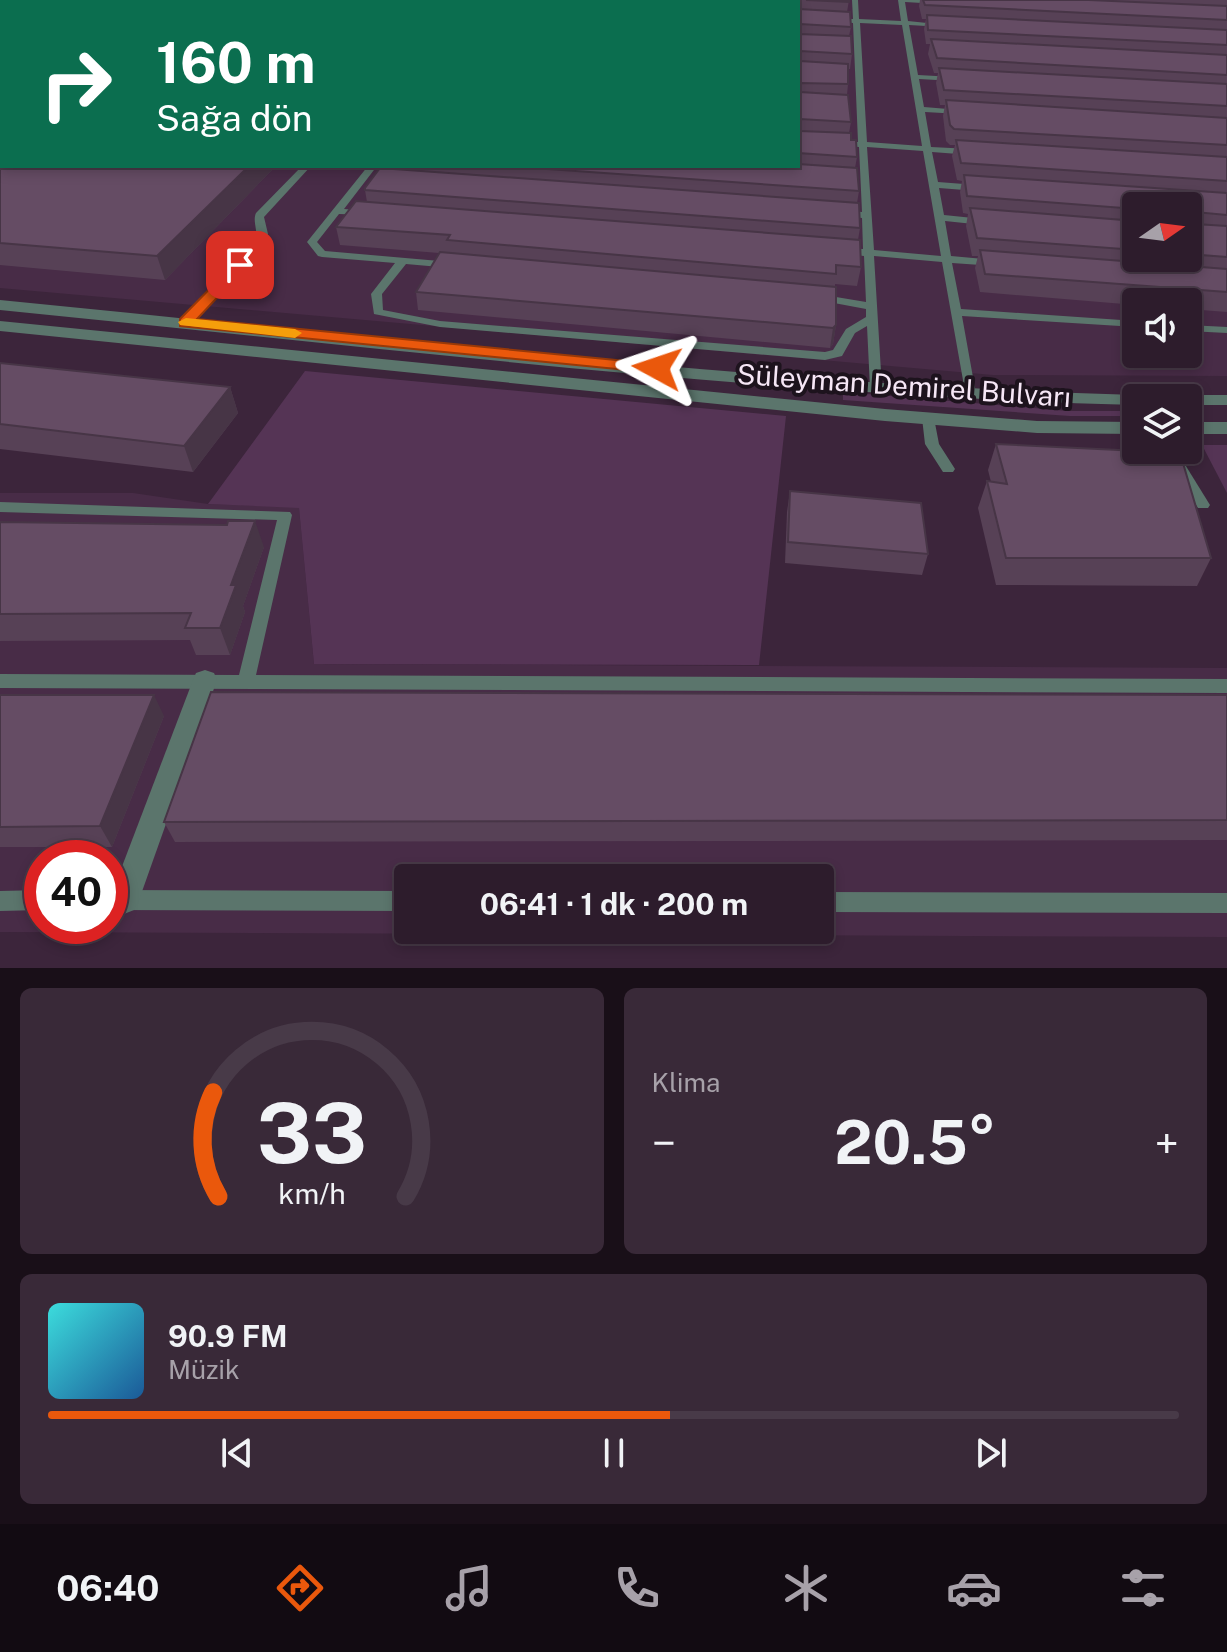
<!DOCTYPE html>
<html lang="tr">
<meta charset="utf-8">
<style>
:root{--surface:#2d1c2c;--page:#392938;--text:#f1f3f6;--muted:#a7a1a9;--line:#483a48;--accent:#ea580c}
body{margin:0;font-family:"Public Sans",sans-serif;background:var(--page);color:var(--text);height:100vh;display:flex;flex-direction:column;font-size:30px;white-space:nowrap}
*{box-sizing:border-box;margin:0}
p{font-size:26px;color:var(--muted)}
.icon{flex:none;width:44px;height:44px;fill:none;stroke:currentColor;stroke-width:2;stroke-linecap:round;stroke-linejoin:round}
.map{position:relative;height:968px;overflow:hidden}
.sheet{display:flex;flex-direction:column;gap:20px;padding:20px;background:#190f18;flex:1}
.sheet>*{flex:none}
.banner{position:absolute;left:0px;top:0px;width:800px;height:168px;box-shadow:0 4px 12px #0003,0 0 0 2px var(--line);background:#0b6e4f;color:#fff;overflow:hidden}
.needle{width:52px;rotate:76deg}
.buttons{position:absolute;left:1122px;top:192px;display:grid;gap:16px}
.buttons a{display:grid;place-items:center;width:80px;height:80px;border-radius:8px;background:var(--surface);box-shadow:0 4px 12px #0003,0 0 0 2px var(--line);font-size:40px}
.speed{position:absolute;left:24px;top:840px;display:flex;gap:16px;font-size:40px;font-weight:700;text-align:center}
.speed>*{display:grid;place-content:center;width:104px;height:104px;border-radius:50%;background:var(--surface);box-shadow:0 4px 12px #0003,0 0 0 2px var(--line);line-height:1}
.speed .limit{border:12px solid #d22;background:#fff;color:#111}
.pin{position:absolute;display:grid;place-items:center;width:68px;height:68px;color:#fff;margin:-34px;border-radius:16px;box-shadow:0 4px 12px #0006}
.me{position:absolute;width:88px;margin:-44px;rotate:275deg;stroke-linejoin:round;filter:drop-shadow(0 0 6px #0008)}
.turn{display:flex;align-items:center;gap:28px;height:168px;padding:0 24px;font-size:36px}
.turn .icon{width:104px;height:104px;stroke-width:2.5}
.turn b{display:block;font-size:56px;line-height:68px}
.big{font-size:60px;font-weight:700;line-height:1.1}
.sheet .tile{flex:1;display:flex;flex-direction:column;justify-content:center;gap:12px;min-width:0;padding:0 28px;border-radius:12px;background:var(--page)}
.sheet .dial{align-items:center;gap:0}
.dial svg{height:208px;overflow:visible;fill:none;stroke:var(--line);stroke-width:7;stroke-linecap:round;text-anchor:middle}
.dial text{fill:var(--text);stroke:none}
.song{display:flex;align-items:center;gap:24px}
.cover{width:96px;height:96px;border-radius:12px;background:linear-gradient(135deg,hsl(180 70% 55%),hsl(210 70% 35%))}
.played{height:8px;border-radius:4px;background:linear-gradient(90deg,var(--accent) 55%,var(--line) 55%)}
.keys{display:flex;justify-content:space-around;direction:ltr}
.heat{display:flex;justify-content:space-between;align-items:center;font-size:44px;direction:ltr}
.sheet .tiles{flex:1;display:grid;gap:20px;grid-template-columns:1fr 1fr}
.tile:last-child{grid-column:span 2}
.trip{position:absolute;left:394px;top:864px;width:440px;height:80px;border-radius:8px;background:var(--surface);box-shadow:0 4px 12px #0003,0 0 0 2px var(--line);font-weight:700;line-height:80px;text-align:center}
.tabs{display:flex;height:128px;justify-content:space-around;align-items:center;background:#120b12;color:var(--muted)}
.tabs .icon{width:56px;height:56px}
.tabs .current{color:var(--accent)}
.tabs b{font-size:36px;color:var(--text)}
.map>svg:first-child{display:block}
.built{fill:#482c47;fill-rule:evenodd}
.green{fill:#553455}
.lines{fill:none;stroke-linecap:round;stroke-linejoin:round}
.service{fill:#5b756c;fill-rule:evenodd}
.minor{fill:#5b756c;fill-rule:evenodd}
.tertiary{fill:#5b756c;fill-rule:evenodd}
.wall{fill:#574156;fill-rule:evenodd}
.shaded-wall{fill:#473546}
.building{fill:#654c64;stroke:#473546;stroke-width:2}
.route{fill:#ea580c;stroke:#983908;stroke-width:2}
.slow{fill:#f59e0b}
.labels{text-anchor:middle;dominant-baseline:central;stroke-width:8;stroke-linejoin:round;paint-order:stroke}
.street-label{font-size:28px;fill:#f6e7f6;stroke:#1d131d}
</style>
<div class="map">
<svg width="1227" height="968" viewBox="0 0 1227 968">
<rect width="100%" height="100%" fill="#3c253b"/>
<!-- built -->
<g class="built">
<path d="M0,0H1227V376L993,375L0,288ZM2,2H798V166H2ZM1136,206H1188V258H1136ZM1136,302H1188V354H1136Z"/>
<path d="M0,493H133L208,504L299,507L314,664L1227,668V937L0,932ZM42,858H110V926H42ZM408,878H820V930H408Z"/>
</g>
<!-- green -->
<g class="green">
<polygon points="305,371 786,416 759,665 314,664 299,508 208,504"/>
<polygon points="843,392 1068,411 1136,411 1136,416 1070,416 843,400"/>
<polygon points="1202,445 1227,445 1227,493"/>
</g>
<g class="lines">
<!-- service -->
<g class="service">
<polygon points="440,0 447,0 439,2"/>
<polygon points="503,0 510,0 502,2"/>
<path d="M852,0H858L859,19L901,21L898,0H937L942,2L939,4L905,2L908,21L946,25L943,27L909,25L918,75L954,77L958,79L954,81L919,79L924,107L960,110L964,112L960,114L925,112L931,147L971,149L975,152L971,155L932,152L938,182L977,185L982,188L977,191L939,188L944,215L983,219L988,222L983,225L945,221L951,256L995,260L1000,263L995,266L952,263L961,309L1136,321V327L962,316L976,394L974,397H966L942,262L874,256L882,388L876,392L870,388L867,326L855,333L842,356L825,360L440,327L374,314L371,294L395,263L322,257L318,256L307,242L368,166H377L344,209L368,211V215L339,214L317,242L325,251L451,262L456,265L451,268L406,264L382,294L383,310L440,321L825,352L833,350L846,329L866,317V309L818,300L812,297L818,294L866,302L864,256L845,254L840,251L845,248L863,249L862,218L842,216L837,213L842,210L862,212L859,147L840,146L836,143L840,140L858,142L853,23L798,20V16L853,19ZM860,23L902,25L922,146L867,142ZM867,147L923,151L941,256L874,250Z"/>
<rect x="0" y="114" width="2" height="4"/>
<path d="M302,166H311L264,217L268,234L264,244L189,325H181V321L255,241C259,231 252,222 256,213Z"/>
<polygon points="1188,325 1227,327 1227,333 1188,331"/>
<polygon points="928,414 934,418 939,444 955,469 953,472 943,472 925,444 922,418"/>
<polygon points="1162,450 1176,450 1210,505 1208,508 1198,508"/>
<polygon points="0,502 290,512 292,515 256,675 1227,679 1227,693 0,688 0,674 239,675 277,520 0,512"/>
<polygon points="42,890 42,910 0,911 0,891"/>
<polygon points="110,890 408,891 408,911 110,910"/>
<polygon points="820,892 1227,893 1227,913 820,912"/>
</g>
<!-- minor -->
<polygon class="minor" points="205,670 214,673 217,680 139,900 134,910 124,914 114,910 110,898 193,680 196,673"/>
<!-- tertiary -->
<g class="tertiary">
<path d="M0,300C378,337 756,384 1136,395L1144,398H1136V405C756,395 378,347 0,310Z"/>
<polygon points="0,321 885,409 1037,421 1136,422 1136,434 1037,433 885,421 0,331"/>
<polygon points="1188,395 1227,395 1227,405 1188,405 1188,398 1180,398"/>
<rect x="1188" y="422" width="39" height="12"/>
</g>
</g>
<!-- wall -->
<g class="wall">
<polygon points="0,0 188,0 185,2 2,2 2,113 0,113"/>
<polygon points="240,0 432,0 431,2 237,2"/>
<polygon points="511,0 849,0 847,12 851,27 849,36 852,54 850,69 848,69 848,84 847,95 851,122 849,133 857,157 855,168 859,191 857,203 860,228 858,240 861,267 857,286 835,284 836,325 833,344 830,348 418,310 416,292 439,253 340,245 336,227 367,202 365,190 390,169 390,166 798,166 798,2"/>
<path d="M920,0H1227V312L1188,309V302H1136V305L980,292L975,268L978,256H972L966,226L968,214L963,213L960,192L962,181L957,180L952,156L955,145H950L946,141L943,116L945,105H940L936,83L938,73H934L928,54L930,44H926L924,29L926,19H922L919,6ZM1136,206H1188V258H1136Z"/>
<polygon points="0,156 273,169 165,280 0,265"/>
<polygon points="0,363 230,387 238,413 193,472 0,449"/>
<polygon points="996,444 1211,558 1197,586 996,585 978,508 987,481 991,482 988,470"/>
<polygon points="790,491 928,554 922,575 785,563 787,512"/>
<polygon points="0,522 264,547 243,606 245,612 230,655 196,655 190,640 0,641"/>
<polygon points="0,695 164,716 112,847 0,847"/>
<polygon points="1227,695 1227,840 175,842 164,822"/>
</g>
<!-- shaded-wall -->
<g class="shaded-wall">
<polygon points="157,0 188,0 185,2 154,2"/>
<polygon points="396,0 406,0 406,2 394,2"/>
<polygon points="249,166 273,166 273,169 165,280 157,256"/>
<polygon points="836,325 833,344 830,348 833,328"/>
<polygon points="230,387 238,413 193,472 184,446"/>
<polygon points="255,521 264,547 243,606 245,612 230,655 220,628 231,585"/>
<polygon points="154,695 164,716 112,847 100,826"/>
</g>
<!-- building -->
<g class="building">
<polygon points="0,0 157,0 154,2 2,2 2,92 0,93"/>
<polygon points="240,0 396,0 394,2 237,2"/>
<polygon points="511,0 800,0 798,3 798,2 509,2"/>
<polygon points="806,0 849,0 849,2"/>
<polygon points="923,0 1089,0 1227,6 1227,20 925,5"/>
<polygon points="798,8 799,9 850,12 851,27 800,24 798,28"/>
<polygon points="927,15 1227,30 1227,45 928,30"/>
<polygon points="798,32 799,34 851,36 852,54 800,51 798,55"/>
<polygon points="931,39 1227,55 1227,75 937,58"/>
<polygon points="798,60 800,61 848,64 848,84 800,83 798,87"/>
<polygon points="939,68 1227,84 1227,106 944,90"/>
<polygon points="798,91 800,92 848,95 851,122 800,119 798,125"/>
<polygon points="946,100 1227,118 1227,145 954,129 950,125"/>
<polygon points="798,129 800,131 851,133 851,140 856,140 857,157 798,153"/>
<polygon points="956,140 1227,157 1227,181 961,163"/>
<polygon points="2,155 2,166 249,166 157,256 0,243 0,156"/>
<polygon points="798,164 857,168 859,191 505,166 798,166"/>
<polygon points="380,168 859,203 860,228 365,190 365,188"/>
<polygon points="964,175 1227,193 1227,215 1195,212 1192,221 1195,224 1227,226 1227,257 1188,254 1188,206 1136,206 1136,209 967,196"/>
<polygon points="356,201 860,240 861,267 836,265 836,274 447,240 450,235 336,227"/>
<polygon points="970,208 1136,221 1136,250 977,238"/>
<polygon points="980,250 1227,269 1227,292 985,274"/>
<polygon points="440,252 836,287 836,325 833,328 416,292"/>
<polygon points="0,363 230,387 184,446 0,424"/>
<polygon points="996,444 1180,453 1211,558 1006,558 987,481 1007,484"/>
<polygon points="790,491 921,503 928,554 788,542"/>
<polygon points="228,521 255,521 231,585 236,585 220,628 185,628 191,613 0,614 0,522 227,525"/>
<polygon points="211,692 1227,695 1227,820 164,822"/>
<polygon points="0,695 154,695 100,826 0,827"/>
</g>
<!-- route -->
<polygon class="route" points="240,260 247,265 245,268 197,319 657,364 665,368 657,373 180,326 180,319 236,262"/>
<!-- slow -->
<polygon class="slow" points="186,318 295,329 302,333 295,338 180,325 178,322"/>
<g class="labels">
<!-- street labels -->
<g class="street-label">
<text transform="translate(904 385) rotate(4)">Süleyman Demirel Bulvarı</text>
</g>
</g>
</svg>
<div class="buttons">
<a><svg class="needle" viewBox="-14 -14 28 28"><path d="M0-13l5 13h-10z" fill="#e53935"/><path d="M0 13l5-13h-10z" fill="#a7a1a9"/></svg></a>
<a><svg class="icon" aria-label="sound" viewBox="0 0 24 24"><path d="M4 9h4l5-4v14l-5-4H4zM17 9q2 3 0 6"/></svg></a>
<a><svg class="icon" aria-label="layers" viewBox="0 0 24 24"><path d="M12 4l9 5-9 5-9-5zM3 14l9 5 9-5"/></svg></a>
</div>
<div class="speed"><div class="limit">40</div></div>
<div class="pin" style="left:240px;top:265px;background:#d93025"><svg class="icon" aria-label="arrive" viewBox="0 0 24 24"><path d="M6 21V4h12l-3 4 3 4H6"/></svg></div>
<svg class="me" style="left:657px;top:368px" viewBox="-20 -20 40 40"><path d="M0-17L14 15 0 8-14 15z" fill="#ea580c" stroke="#fff" stroke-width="4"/></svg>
<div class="trip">06:41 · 1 dk · 200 m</div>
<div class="banner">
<div class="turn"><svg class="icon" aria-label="right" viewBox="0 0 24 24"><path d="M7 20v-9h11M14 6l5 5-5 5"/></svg><div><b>160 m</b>Sağa dön</div></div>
</div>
</div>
<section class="sheet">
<div class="tiles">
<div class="tile dial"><svg viewBox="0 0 100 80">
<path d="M14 69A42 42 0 1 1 86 69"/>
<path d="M14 69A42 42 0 0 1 12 29" stroke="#ea580c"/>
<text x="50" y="56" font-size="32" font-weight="700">33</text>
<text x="50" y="72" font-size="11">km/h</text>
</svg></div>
<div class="tile"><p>Klima</p>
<div class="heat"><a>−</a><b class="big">20.5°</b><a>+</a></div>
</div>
<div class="tile">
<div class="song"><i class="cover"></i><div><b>90.9 FM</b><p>Müzik</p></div></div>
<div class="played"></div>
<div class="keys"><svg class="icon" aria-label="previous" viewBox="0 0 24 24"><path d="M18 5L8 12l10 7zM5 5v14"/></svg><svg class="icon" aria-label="pause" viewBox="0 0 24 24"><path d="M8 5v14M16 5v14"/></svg><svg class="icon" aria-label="next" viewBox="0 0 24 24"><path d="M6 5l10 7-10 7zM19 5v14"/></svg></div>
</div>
</div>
</section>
<nav class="tabs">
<b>06:40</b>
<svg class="icon current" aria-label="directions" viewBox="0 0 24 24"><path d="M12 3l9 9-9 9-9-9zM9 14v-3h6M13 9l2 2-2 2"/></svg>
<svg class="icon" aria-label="music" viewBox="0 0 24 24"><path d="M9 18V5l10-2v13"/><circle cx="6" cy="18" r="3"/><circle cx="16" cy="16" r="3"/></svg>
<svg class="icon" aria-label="phone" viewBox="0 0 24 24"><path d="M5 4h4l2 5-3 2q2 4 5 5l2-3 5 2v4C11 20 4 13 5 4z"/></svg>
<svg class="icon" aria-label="climate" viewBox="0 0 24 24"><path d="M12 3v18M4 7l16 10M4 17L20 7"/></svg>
<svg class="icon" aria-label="car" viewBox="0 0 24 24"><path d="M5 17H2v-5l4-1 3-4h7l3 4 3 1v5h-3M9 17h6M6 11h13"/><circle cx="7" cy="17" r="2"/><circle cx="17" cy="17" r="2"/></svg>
<svg class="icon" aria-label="filters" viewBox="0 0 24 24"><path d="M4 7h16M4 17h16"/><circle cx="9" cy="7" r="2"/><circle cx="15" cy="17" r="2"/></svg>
</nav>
